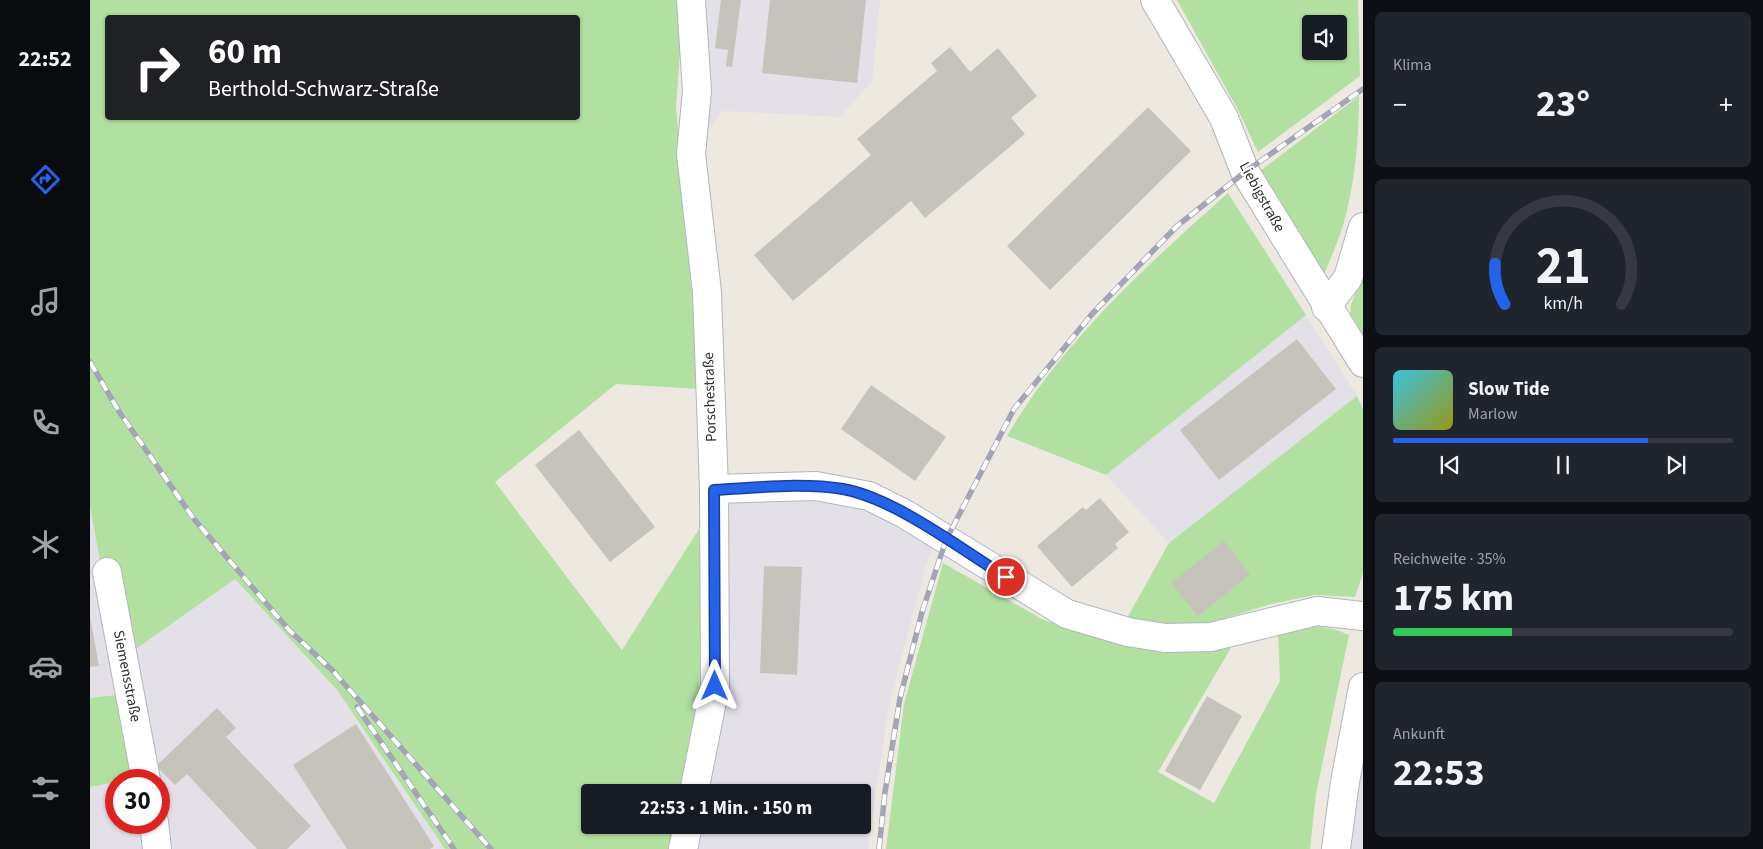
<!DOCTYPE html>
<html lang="de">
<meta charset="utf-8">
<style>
:root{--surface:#171b24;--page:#20242c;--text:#f1f3f6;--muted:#9ea1a6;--line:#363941;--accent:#2563eb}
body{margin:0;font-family:"Source Sans 3",sans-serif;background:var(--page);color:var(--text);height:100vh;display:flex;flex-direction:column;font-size:19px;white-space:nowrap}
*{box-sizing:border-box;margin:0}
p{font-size:16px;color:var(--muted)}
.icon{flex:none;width:28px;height:28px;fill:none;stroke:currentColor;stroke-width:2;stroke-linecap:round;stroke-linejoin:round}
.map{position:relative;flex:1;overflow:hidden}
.sheet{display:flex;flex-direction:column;gap:12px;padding:12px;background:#0d0f14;width:400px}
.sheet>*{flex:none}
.guide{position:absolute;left:15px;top:15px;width:475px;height:105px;border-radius:5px;box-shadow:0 1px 4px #0004;background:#202124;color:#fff;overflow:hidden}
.controls{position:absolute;left:1212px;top:15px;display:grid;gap:10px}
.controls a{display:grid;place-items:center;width:45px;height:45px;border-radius:5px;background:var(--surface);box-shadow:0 1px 4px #0004;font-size:25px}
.speed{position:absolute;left:15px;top:769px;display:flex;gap:10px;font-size:25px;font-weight:700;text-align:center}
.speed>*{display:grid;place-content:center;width:65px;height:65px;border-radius:50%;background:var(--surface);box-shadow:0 1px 4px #0004;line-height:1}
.speed .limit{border:8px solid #d22;background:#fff;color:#111}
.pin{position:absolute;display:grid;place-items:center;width:42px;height:42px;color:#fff;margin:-21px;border:2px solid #fff;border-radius:50%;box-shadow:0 1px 5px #0007}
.me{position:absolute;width:55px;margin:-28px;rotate:0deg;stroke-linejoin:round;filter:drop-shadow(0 0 4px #0008)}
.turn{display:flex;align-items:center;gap:18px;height:105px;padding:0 20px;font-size:22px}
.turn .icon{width:65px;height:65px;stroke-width:2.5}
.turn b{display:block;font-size:35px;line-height:42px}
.big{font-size:38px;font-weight:700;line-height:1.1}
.sheet .widget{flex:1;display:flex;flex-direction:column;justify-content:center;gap:8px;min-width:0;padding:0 18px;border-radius:8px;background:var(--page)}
.sheet .dial{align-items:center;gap:0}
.dial svg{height:130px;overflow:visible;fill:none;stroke:var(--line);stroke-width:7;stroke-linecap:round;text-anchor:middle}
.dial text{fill:var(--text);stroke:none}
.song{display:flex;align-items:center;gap:15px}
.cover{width:60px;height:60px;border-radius:8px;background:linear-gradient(135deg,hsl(190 70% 55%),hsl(60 70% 35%))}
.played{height:5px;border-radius:2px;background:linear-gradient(90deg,var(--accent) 75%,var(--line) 75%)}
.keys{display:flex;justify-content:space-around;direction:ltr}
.heat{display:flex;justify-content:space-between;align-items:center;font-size:28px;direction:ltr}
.charge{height:8px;border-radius:4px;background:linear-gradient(90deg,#34c759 35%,var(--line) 0)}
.trip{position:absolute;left:491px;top:784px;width:290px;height:50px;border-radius:5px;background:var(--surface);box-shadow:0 1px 4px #0004;font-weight:700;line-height:50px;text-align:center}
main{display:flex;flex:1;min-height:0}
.dock{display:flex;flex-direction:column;width:90px;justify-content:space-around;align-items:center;background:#090b0e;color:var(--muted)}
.dock .icon{width:35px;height:35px}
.dock .current{color:var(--accent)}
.dock b{font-size:22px;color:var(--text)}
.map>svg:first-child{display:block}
.industrial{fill:#e3e0e7}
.green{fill:#b1e0a1;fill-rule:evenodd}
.building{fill:#c6c3bc}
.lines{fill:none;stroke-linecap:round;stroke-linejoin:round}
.minor-casing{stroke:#b4b5bf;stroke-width:30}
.minor{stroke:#fff;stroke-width:28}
.rail-casing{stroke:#a3a4b6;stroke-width:5.5}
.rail{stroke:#fff;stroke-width:4;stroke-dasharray:11;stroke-linecap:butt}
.route-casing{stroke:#184099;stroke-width:12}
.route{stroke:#2563eb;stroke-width:9}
.labels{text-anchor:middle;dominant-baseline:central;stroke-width:4;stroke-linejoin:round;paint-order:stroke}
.street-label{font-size:15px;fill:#2d2d2d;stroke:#fff}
</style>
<main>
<nav class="dock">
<b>22:52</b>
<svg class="icon current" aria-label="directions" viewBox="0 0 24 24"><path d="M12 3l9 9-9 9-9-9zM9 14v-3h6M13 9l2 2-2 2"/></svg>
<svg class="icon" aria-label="music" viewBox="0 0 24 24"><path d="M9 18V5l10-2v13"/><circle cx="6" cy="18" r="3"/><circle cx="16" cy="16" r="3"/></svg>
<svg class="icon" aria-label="phone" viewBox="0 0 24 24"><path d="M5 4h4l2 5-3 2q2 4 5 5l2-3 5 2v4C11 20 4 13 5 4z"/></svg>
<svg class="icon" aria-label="climate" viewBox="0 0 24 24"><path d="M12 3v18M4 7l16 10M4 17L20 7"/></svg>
<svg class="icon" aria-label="car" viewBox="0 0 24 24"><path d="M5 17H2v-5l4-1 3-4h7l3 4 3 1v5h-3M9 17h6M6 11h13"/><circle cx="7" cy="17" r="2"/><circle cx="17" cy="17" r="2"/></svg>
<svg class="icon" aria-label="filters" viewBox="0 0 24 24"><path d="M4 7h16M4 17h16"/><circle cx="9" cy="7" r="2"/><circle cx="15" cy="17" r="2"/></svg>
</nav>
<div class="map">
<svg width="1273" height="849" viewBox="0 0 1273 849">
<rect width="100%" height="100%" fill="#ede9e1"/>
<!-- industrial -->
<g class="industrial">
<polygon points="610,0 790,0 782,81 750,117 633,111 619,129"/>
<polygon points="1216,315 1267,396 1079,543 1016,475"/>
<polygon points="752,497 844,542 835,569 799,705 778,849 602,849 607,825 772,825 772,792 614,792 636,513 641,503 659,498"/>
<polygon points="0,507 35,694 0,698"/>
<polygon points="145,579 247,690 355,849 0,849 0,787 26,782 26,822 69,822 69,780 38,780 65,775 43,651"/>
<polygon points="1273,746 1273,849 1258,849"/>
</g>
<!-- green -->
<g class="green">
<path d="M0,0H594L586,107L610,389L526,384L405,482L532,650L609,529L613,618L608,700L591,792H500V825H584L580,849H355L247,690L145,579L43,651L11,566L0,507ZM18,18H488V118H18Z"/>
<path d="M1087,0H1268L1270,76L1168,152L1148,110ZM1221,24H1249V51H1221Z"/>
<path d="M1269,96C1269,139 1265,184 1253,226C1247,244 1239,262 1232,280L1166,174Z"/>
<path d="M1138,193L1216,315L1016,475L917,436C972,342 1057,265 1138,193Z"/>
<polygon points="1273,273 1273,343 1260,322 1261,305"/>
<polygon points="1267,396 1273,409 1273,573 1265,597 1225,595 1181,604 1117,624 1079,628 1037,618 1079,543"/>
<path d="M853,563L952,619L982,630L1032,644L1142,646L1068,772L1124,803L1190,681L1188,632C1216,627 1232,622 1259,635L1226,794L1220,849H796L814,704Z"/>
<polygon points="35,694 49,778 26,780 26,782 0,787 0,698"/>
</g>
<!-- building -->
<g class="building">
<polygon points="631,0 651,0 642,67 636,66 638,50 625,48"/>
<polygon points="680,0 776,0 767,83 672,73"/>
<polygon points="860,47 880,72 908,48 947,96 921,118 935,134 835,218 821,201 703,301 664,255 781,155 767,139 847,71 841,63"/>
<polygon points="1058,107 1101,151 960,290 917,246"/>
<polygon points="1207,339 1246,389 1129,480 1090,430"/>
<polygon points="781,385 856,437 825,481 751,429"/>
<polygon points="489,430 565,527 520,562 445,465"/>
<polygon points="1010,498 1039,532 1025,544 1028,548 982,587 947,546 993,507 996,510"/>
<polygon points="1134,541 1160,574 1108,616 1081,583"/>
<polygon points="674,566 712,567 707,675 670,673"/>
<polygon points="0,616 9,666 0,667"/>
<polygon points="1117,696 1152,716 1110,790 1075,771"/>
<polygon points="127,708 146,728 136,737 221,826 197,849 167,849 97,774 85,785 66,766"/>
<polygon points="266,724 344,846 340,849 257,849 203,765"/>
</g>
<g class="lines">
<defs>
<g id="minor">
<polyline points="601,0 607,91 601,154 617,292 624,489 625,686 604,792"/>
<polyline points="1065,0 1134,118 1155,172 1273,363"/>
<polyline points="1236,307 1258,278 1273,227"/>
<polyline points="624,489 726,486 779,496 815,514 977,614 1038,632 1075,638 1121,637 1227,611 1273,616"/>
<polyline points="17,572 56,780"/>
<polyline points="64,822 67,849"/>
<polyline points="593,849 598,825"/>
<polyline points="1246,849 1255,782 1273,687"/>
</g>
</defs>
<!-- minor casing -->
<use href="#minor" class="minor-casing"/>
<!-- minor -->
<use href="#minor" class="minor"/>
<defs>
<g id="rail">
<polyline points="0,362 30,413 104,519 199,630 242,670 401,849"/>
<polyline points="267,707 364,849"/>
<polyline points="789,849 795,792 810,698 832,612 856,540 924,409 1002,314 1087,226 1155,172 1273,89"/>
</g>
</defs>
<!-- rail casing -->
<use href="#rail" class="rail-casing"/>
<!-- rail -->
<use href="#rail" class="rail"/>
</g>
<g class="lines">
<defs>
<path id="route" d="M625,686L624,490C666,488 711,482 753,489C804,498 871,549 916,577"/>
</defs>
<!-- route casing -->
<use href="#route" class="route-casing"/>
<!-- route -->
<use href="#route" class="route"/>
</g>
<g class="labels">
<!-- street labels -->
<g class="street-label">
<text transform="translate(1172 197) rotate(61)">Liebigstraße</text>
<text transform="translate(620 397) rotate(-92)">Porschestraße</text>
<text transform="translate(37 676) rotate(79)">Siemensstraße</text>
</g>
</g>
</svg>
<div class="controls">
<a><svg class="icon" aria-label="sound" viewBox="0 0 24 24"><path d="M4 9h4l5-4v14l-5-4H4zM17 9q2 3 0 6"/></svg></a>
</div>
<div class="speed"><div class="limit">30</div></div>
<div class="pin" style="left:916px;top:577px;background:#d93025"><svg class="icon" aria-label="arrive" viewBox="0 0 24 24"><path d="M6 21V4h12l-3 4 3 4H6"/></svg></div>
<svg class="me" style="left:625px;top:686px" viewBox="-20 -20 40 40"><path d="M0-17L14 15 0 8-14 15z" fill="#2563eb" stroke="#fff" stroke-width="4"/></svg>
<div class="trip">22:53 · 1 Min. · 150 m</div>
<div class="guide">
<div class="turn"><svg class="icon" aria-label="right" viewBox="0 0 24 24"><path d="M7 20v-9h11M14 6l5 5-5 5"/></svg><div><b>60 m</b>Berthold-Schwarz-Straße</div></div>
</div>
</div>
<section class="sheet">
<div class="widget"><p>Klima</p>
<div class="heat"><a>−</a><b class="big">23°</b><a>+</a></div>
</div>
<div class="widget dial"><svg viewBox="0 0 100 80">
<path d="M14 69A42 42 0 1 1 86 69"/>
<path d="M14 69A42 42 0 0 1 8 44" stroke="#2563eb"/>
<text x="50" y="56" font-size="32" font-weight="700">21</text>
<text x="50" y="72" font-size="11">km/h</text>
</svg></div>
<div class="widget">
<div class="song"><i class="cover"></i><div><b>Slow Tide</b><p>Marlow</p></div></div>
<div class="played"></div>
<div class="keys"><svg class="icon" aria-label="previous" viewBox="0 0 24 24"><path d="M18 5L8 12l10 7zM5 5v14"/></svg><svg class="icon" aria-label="pause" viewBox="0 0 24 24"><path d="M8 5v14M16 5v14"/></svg><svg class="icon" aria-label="next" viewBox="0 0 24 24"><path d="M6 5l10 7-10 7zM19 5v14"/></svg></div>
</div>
<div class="widget"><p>Reichweite · 35%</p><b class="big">175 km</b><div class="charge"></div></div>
<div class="widget"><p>Ankunft</p><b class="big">22:53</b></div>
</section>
</main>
